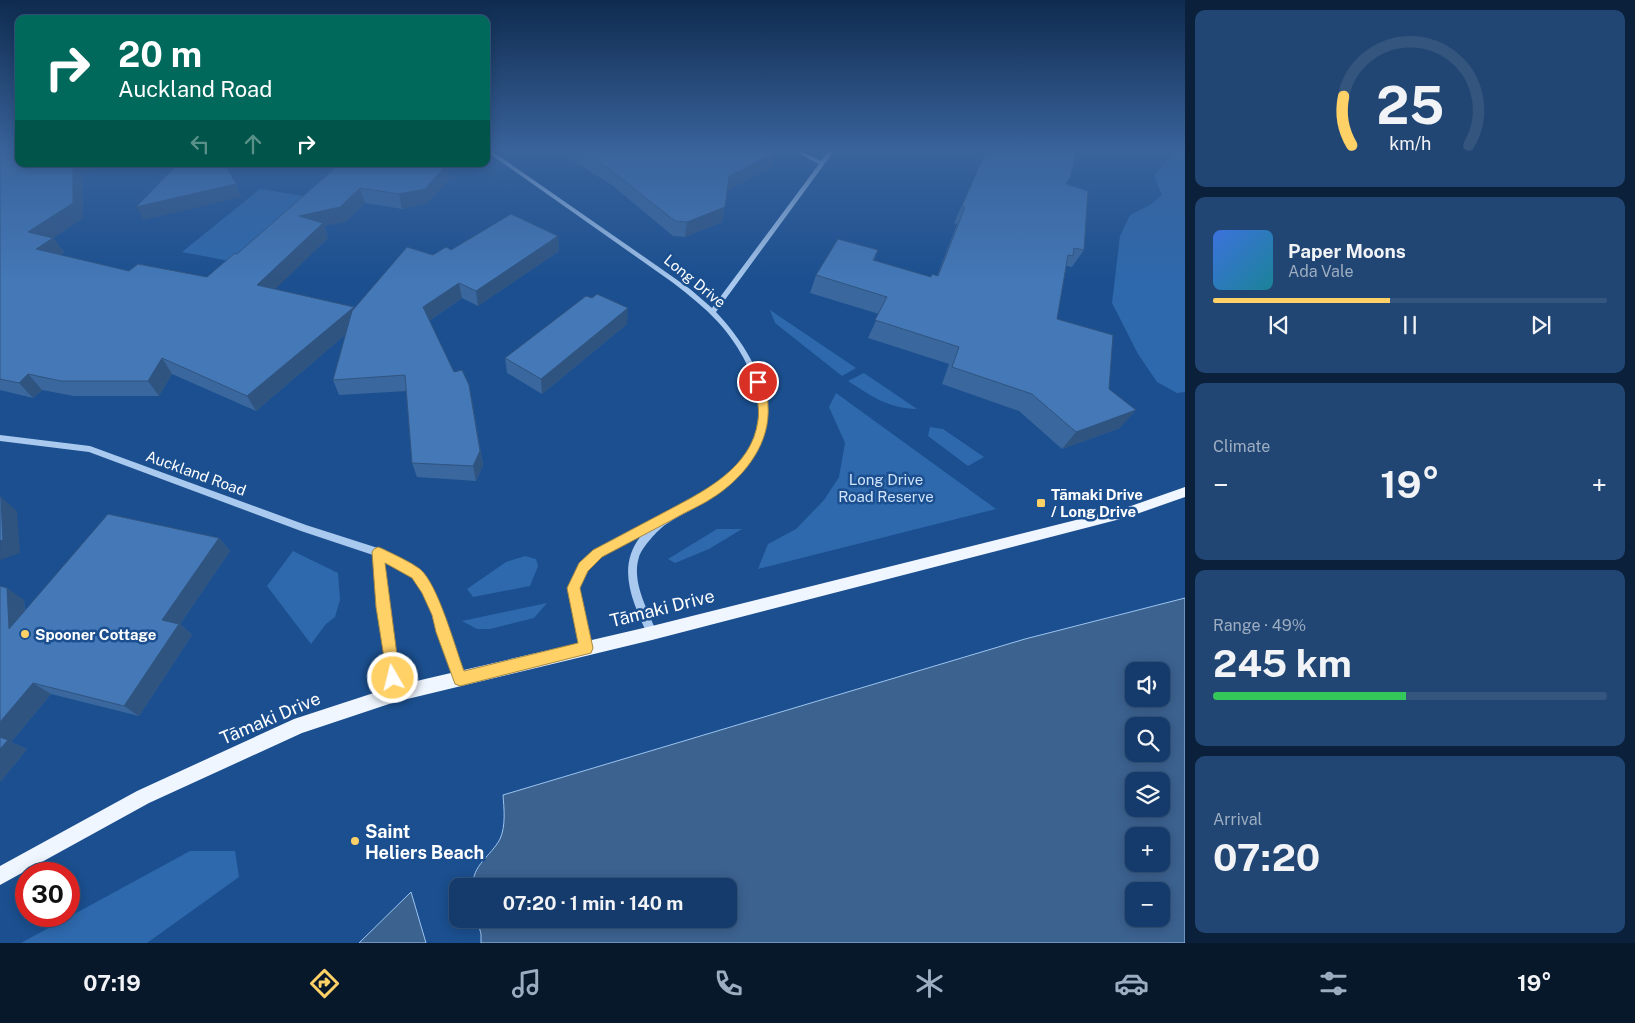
<!DOCTYPE html>
<meta charset="utf-8">
<style>
:root{--surface:#143b6b;--page:#214673;--text:#f1f3f6;--muted:#9dadc1;--line:#33557e;--accent:#ffd166}
body{margin:0;font-family:"Public Sans",sans-serif;background:var(--page);color:var(--text);height:100vh;display:flex;flex-direction:column;font-size:19px;white-space:nowrap}
*{box-sizing:border-box;margin:0}
p{font-size:16px;color:var(--muted)}
.icon{flex:none;width:28px;height:28px;fill:none;stroke:currentColor;stroke-width:2;stroke-linecap:round;stroke-linejoin:round}
.map{position:relative;flex:1;overflow:hidden}
.panel{display:flex;flex-direction:column;gap:10px;padding:10px;background:#0b203b;width:450px}
.panel>*{flex:none}
.guide{position:absolute;left:15px;top:15px;width:475px;height:152px;border-radius:10px;box-shadow:0 2px 12px #0003,0 0 0 1px var(--line);background:#00695c;color:#fff;overflow:hidden}
.fabs{position:absolute;left:1125px;top:662px;display:grid;gap:10px}
.fabs a{display:grid;place-items:center;width:45px;height:45px;border-radius:10px;background:var(--surface);box-shadow:0 2px 12px #0003,0 0 0 1px var(--line);font-size:25px}
.speed{position:absolute;left:15px;top:862px;display:flex;gap:10px;font-size:25px;font-weight:700;text-align:center}
.speed>*{display:grid;place-content:center;width:65px;height:65px;border-radius:50%;background:var(--surface);box-shadow:0 2px 12px #0003,0 0 0 1px var(--line);line-height:1}
.speed .limit{border:8px solid #d22;background:#fff;color:#111}
.pin{position:absolute;display:grid;place-items:center;width:42px;height:42px;color:#fff;margin:-21px;border:2px solid #fff;border-radius:50%;box-shadow:0 1px 5px #0007}
.me{position:absolute;width:55px;margin:-28px;rotate:352deg;stroke-linejoin:round;filter:drop-shadow(0 0 4px #0008)}
.turn{display:flex;align-items:center;gap:18px;height:105px;padding:0 20px;font-size:22px}
.turn .icon{width:65px;height:65px;stroke-width:2.5}
.turn b{display:block;font-size:35px;line-height:42px}
.lanes{display:flex;align-items:center;height:48px;padding:0 20px;background:#0003;justify-content:center;gap:25px;direction:ltr}
.lanes .off{opacity:.35}
.big{font-size:38px;font-weight:700;line-height:1.1}
.panel .tile{flex:1;display:flex;flex-direction:column;justify-content:center;gap:8px;min-width:0;padding:0 18px;border-radius:10px;background:var(--page)}
.panel .dial{align-items:center;gap:0}
.dial svg{height:130px;overflow:visible;fill:none;stroke:var(--line);stroke-width:7;stroke-linecap:round;text-anchor:middle}
.dial text{fill:var(--text);stroke:none}
.song{display:flex;align-items:center;gap:15px}
.cover{width:60px;height:60px;border-radius:8px;background:linear-gradient(135deg,hsl(220 70% 55%),hsl(190 70% 35%))}
.played{height:5px;border-radius:2px;background:linear-gradient(90deg,var(--accent) 45%,var(--line) 45%)}
.keys{display:flex;justify-content:space-around;direction:ltr}
.heat{display:flex;justify-content:space-between;align-items:center;font-size:28px;direction:ltr}
.charge{height:8px;border-radius:4px;background:linear-gradient(90deg,#34c759 49%,var(--line) 0)}
.trip{position:absolute;left:449px;top:878px;width:288px;height:50px;border-radius:10px;background:var(--surface);box-shadow:0 2px 12px #0003,0 0 0 1px var(--line);font-weight:700;line-height:50px;text-align:center}
.dock{display:flex;height:80px;justify-content:space-around;align-items:center;background:#08182b;color:var(--muted)}
.dock .icon{width:35px;height:35px}
.dock .on{color:var(--accent)}
.dock b{font-size:22px;color:var(--text)}
main{display:flex;flex:1;min-height:0}
.map>svg:first-child{display:block}
.green{fill:#2e69ad}
.water{fill:#3c6290;stroke:#9cc4f0;fill-rule:evenodd}
.lines{fill:none;stroke-linecap:round;stroke-linejoin:round}
.minor{fill:#a9c9ee;fill-rule:evenodd}
.major{fill:#f0f6ff;fill-rule:evenodd}
.wall{fill:#3a679d}
.shaded-wall{fill:#305480}
.building{fill:#4478b7;stroke:#305480}
.route{fill:#ffd166;stroke:#a68842}
.poi-dot{fill:#ffd166;stroke:#1b4f8f;stroke-width:2}
.labels{text-anchor:middle;dominant-baseline:central;stroke-width:5;stroke-linejoin:round;paint-order:stroke}
.street-label{font-size:15px;fill:#fff;stroke:#1b4f8f}
.park-label{font-size:15px;fill:#cfe3fa;stroke:#1b4f8f}
.poi-label{font-size:15px;font-weight:bold;fill:#fff;stroke:#1b4f8f;text-anchor:start}
.near-street-label{font-size:18px;fill:#fff;stroke:#1b4f8f}
.near-poi-label{font-size:18px;font-weight:bold;fill:#fff;stroke:#1b4f8f;text-anchor:start}
</style>
<main>
<div class="map">
<svg width="1185" height="943" viewBox="0 0 1185 943">
<rect width="100%" height="100%" fill="#1b4f8f"/>
<!-- green -->
<g class="green">
<polygon points="1175,151 1185,151 1185,392 1177,393 1157,382 1138,354 1112,303 1120,236 1130,215 1150,205 1162,195 1154,176"/>
<polygon points="260,189 309,197 235,262 182,252"/>
<polygon points="770,310 856,368 842,376 775,323"/>
<path d="M864,373L917,409C888,408 873,397 848,381Z"/>
<polygon points="836,393 996,509 758,569 768,544 796,529 824,500 839,477 845,443 829,407"/>
<polygon points="930,427 943,429 984,457 968,466 928,436"/>
<polygon points="717,529 742,529 709,549 675,563 668,559"/>
<polygon points="293,551 338,573 340,600 335,617 326,624 311,644 267,586"/>
<polygon points="525,556 536,559 538,566 530,586 473,597 467,589 506,562"/>
<polygon points="547,603 534,618 490,629 477,629 462,621"/>
<polygon points="190,851 235,851 239,877 147,943 21,943"/>
</g>
<!-- water -->
<g class="water">
<path d="M1185,598V943H481V934L477,919H728V886H473C472,865 491,856 500,839C506,826 504,808 503,795L1025,639ZM1134,671H1161V699H1134ZM1134,726H1161V754H1134ZM1134,781H1161V809H1134ZM1134,836H1161V864H1134ZM1134,891H1161V919H1134Z"/>
<polygon points="411,892 426,943 359,943"/>
</g>
<g class="lines">
<!-- minor -->
<g class="minor">
<path d="M486,151H492L663,270L690,289L712,308L819,164L794,151H801L821,161L828,151H834L716,312C732,329 746,348 755,368C785,430 756,467 705,502C692,510 678,516 665,525C658,530 642,547 639,557C631,582 648,610 657,633L656,636L652,638L648,636C634,604 615,568 641,536L601,556L587,570L579,588L591,648L590,652L586,653L582,652L581,648C578,633 575,618 572,603C571,599 569,593 569,589C569,584 577,569 580,565C594,544 639,530 661,518C692,501 728,482 748,452C775,410 748,355 718,322C704,307 688,294 672,282Z"/>
<polygon points="0,435 90,446 306,525 381,549 419,571 431,586 444,615 447,632 465,679 464,683 460,684 456,683 437,632 434,615 423,592 413,577 384,560 388,607 401,694 399,698 395,700 391,698 378,607 373,555 301,531 89,452 0,441"/>
</g>
<!-- major -->
<polygon class="major" points="1185,487 1185,497 1128,517 652,640 395,702 302,733 149,803 0,885 0,866 137,791 294,719 395,686 652,626 1128,507"/>
</g>
<!-- wall -->
<g class="wall">
<polygon points="0,151 82,174 83,218 53,238 64,252 60,255 129,271 207,277 237,254 340,164 450,178 428,203 402,209 365,203 345,222 324,226 328,238 275,289 354,307 354,308 433,255 451,250 558,236 559,251 478,306 462,298 429,321 454,372 472,400 483,465 476,481 417,477 412,463 407,391 339,395 333,380 346,334 256,411 172,374 159,396 74,396 42,390 33,398 0,390"/>
<polygon points="557,151 771,151 772,167 727,190 722,222 685,237 673,236 612,185"/>
<polygon points="986,151 1066,184 1084,250 1072,267 1067,266 1066,267 1057,319 1109,389 1120,428 1062,449 1019,411 942,384 949,364 868,338 879,314 810,293 816,275 878,250 874,261 931,277 937,276 957,224 954,223"/>
<polygon points="627,324 542,394 507,373 505,358"/>
<polygon points="219,538 230,551 180,624 192,635 139,716 51,694 11,742 27,749 1,781 0,781 0,586 24,600 25,611"/>
</g>
<!-- shaded-wall -->
<g class="shaded-wall">
<polygon points="775,153 772,167 726,191 729,176"/>
<polygon points="73,164 108,164 82,174 83,218 53,238 64,252 47,264 36,249 28,232"/>
<polygon points="447,164 450,178 428,203 402,209 399,194"/>
<polygon points="236,184 241,197 144,220 136,207"/>
<polygon points="360,188 365,203 345,222 324,226 328,238 264,300 257,285 299,216"/>
<polygon points="725,207 722,222 685,237 687,222"/>
<polygon points="558,236 559,251 478,306 476,291"/>
<polygon points="459,283 462,298 426,323 423,307"/>
<polygon points="354,307 359,323 256,411 247,396"/>
<polygon points="628,308 627,324 542,394 541,379"/>
<polygon points="162,358 172,374 159,396 148,381"/>
<polygon points="28,374 42,390 33,398 19,383"/>
<polygon points="469,385 483,465 476,481 473,466"/>
<polygon points="1136,410 1120,428 1062,449 1076,432"/>
<polygon points="1,497 17,511 20,553 0,560"/>
<polygon points="219,538 230,551 180,624 192,635 139,716 124,706 162,620"/>
<polygon points="7,588 24,600 27,641 9,629"/>
<polygon points="33,683 51,694 11,742 27,749 1,781 0,781 0,722"/>
</g>
<!-- building -->
<g class="building">
<polygon points="0,151 19,151 19,164 73,164 73,203 28,232 53,238 36,249 129,271 138,264 207,277 235,253 237,254 340,164 447,164 425,189 399,194 360,188 340,207 299,216 323,223 257,285 354,307 247,396 162,358 148,381 61,381 28,374 19,383 0,379"/>
<polygon points="580,151 771,151 775,153 729,176 725,207 687,222 675,221 612,171"/>
<polygon points="986,151 1077,151 1070,178 1066,184 1088,191 1084,250 1074,248 1073,256 1068,255 1057,319 1113,335 1109,389 1136,410 1076,432 1032,394 952,367 959,347 875,320 887,297 816,275 838,239 878,250 873,260 931,277 932,274 938,276 965,207 962,206"/>
<polygon points="178,164 225,164 236,184 136,207"/>
<polygon points="511,214 558,236 476,291 459,283 423,307 454,372 462,370 469,385 480,451 473,466 412,463 405,375 333,380 352,311 407,247 433,255 446,247 451,250"/>
<polygon points="597,294 628,308 541,379 505,358 586,296 592,298"/>
<polygon points="0,497 1,497 3,540 0,541"/>
<polygon points="108,514 219,538 162,620 179,624 124,706 33,683 0,722 0,586 7,588 9,629"/>
<polygon points="0,737 8,740 0,749"/>
</g>
<!-- sky -->
<linearGradient id="sky" x2="0" y2="1"><stop stop-color="#0f2b4f"/><stop offset="0.53" stop-color="#39639b"/><stop offset="1" stop-color="#39639b" stop-opacity="0"/></linearGradient>
<rect width="1185" height="283" fill="url(#sky)"/>
<!-- route -->
<path class="route" d="M758,378C766,381 768,398 768,405C771,442 746,475 717,495C703,505 685,512 670,521C647,533 625,545 602,557L588,571L580,588L593,648L591,653L460,686L455,684L436,632L432,615L422,593L412,578L385,563L400,678L398,683L393,685L388,683L376,607L372,552L374,549L378,547L383,549C395,555 409,561 420,569C438,584 455,647 464,671L578,643L567,588L579,563L593,550C616,538 638,526 661,514C700,493 752,470 758,420C760,407 756,394 753,382Z"/>
<!-- markers -->
<g class="poi-dot">
<rect x="1036" y="498" width="10" height="10" rx="2.5"/>
<circle cx="25" cy="634" r="5"/>
<circle cx="355" cy="841" r="5"/>
</g>
<g class="labels">
<!-- street labels -->
<g class="street-label">
<text transform="translate(695 281) rotate(39)">Long Drive</text>
<text transform="translate(196 473) rotate(20)">Auckland Road</text>
</g>
<!-- park labels -->
<g class="park-label">
<text x="886" y="479">Long Drive<tspan x="886" dy="17">Road Reserve</tspan></text>
</g>
<!-- poi labels -->
<g class="poi-label">
<text x="1051" y="494">Tāmaki Drive<tspan x="1051" dy="17">/ Long Drive</tspan></text>
<text x="35" y="634">Spooner Cottage</text>
</g>
<!-- near-street labels -->
<g class="near-street-label">
<text transform="translate(662 608) rotate(-14)">Tāmaki Drive</text>
<text transform="translate(270 718) rotate(-23)">Tāmaki Drive</text>
</g>
<!-- near-poi labels -->
<g class="near-poi-label">
<text x="365" y="831">Saint<tspan x="365" dy="21">Heliers Beach</tspan></text>
</g>
</g>
</svg>
<div class="fabs">
<a><svg class="icon" aria-label="sound" viewBox="0 0 24 24"><path d="M4 9h4l5-4v14l-5-4H4zM17 9q2 3 0 6"/></svg></a>
<a><svg class="icon" aria-label="search" viewBox="0 0 24 24"><circle cx="10" cy="10" r="6"/><path d="M15 15l6 6"/></svg></a>
<a><svg class="icon" aria-label="layers" viewBox="0 0 24 24"><path d="M12 4l9 5-9 5-9-5zM3 14l9 5 9-5"/></svg></a>
<a>+</a>
<a>−</a>
</div>
<div class="speed"><div class="limit">30</div></div>
<div class="pin" style="left:758px;top:382px;background:#d93025"><svg class="icon" aria-label="arrive" viewBox="0 0 24 24"><path d="M6 21V4h12l-3 4 3 4H6"/></svg></div>
<svg class="me" style="left:393px;top:678px" viewBox="-20 -20 40 40"><circle r="17" fill="#ffd166" stroke="#fff" stroke-width="3"/><path d="M0-11L8 9 0 5-8 9z" fill="#fff"/></svg>
<div class="trip">07:20 · 1 min · 140 m</div>
<div class="guide">
<div class="turn"><svg class="icon" aria-label="right" viewBox="0 0 24 24"><path d="M7 20v-9h11M14 6l5 5-5 5"/></svg><div><b>20 m</b>Auckland Road</div></div>
<div class="lanes"><svg class="icon off" aria-label="left" viewBox="0 0 24 24"><path d="M17 20v-9H6M10 6l-5 5 5 5"/></svg><svg class="icon off" aria-label="ahead" viewBox="0 0 24 24"><path d="M12 20V5M6 11l6-6 6 6"/></svg><svg class="icon" aria-label="right" viewBox="0 0 24 24"><path d="M7 20v-9h11M14 6l5 5-5 5"/></svg></div>
</div>
</div>
<section class="panel">
<div class="tile dial"><svg viewBox="0 0 100 80">
<path d="M14 69A42 42 0 1 1 86 69"/>
<path d="M14 69A42 42 0 0 1 9 39" stroke="#ffd166"/>
<text x="50" y="56" font-size="32" font-weight="700">25</text>
<text x="50" y="72" font-size="11">km/h</text>
</svg></div>
<div class="tile">
<div class="song"><i class="cover"></i><div><b>Paper Moons</b><p>Ada Vale</p></div></div>
<div class="played"></div>
<div class="keys"><svg class="icon" aria-label="previous" viewBox="0 0 24 24"><path d="M18 5L8 12l10 7zM5 5v14"/></svg><svg class="icon" aria-label="pause" viewBox="0 0 24 24"><path d="M8 5v14M16 5v14"/></svg><svg class="icon" aria-label="next" viewBox="0 0 24 24"><path d="M6 5l10 7-10 7zM19 5v14"/></svg></div>
</div>
<div class="tile"><p>Climate</p>
<div class="heat"><a>−</a><b class="big">19°</b><a>+</a></div>
</div>
<div class="tile"><p>Range · 49%</p><b class="big">245 km</b><div class="charge"></div></div>
<div class="tile"><p>Arrival</p><b class="big">07:20</b></div>
</section>
</main>
<nav class="dock">
<b>07:19</b>
<svg class="icon on" aria-label="directions" viewBox="0 0 24 24"><path d="M12 3l9 9-9 9-9-9zM9 14v-3h6M13 9l2 2-2 2"/></svg>
<svg class="icon" aria-label="music" viewBox="0 0 24 24"><path d="M9 18V5l10-2v13"/><circle cx="6" cy="18" r="3"/><circle cx="16" cy="16" r="3"/></svg>
<svg class="icon" aria-label="phone" viewBox="0 0 24 24"><path d="M5 4h4l2 5-3 2q2 4 5 5l2-3 5 2v4C11 20 4 13 5 4z"/></svg>
<svg class="icon" aria-label="climate" viewBox="0 0 24 24"><path d="M12 3v18M4 7l16 10M4 17L20 7"/></svg>
<svg class="icon" aria-label="car" viewBox="0 0 24 24"><path d="M5 17H2v-5l4-1 3-4h7l3 4 3 1v5h-3M9 17h6M6 11h13"/><circle cx="7" cy="17" r="2"/><circle cx="17" cy="17" r="2"/></svg>
<svg class="icon" aria-label="filters" viewBox="0 0 24 24"><path d="M4 7h16M4 17h16"/><circle cx="9" cy="7" r="2"/><circle cx="15" cy="17" r="2"/></svg>
<b>19°</b>
</nav>
